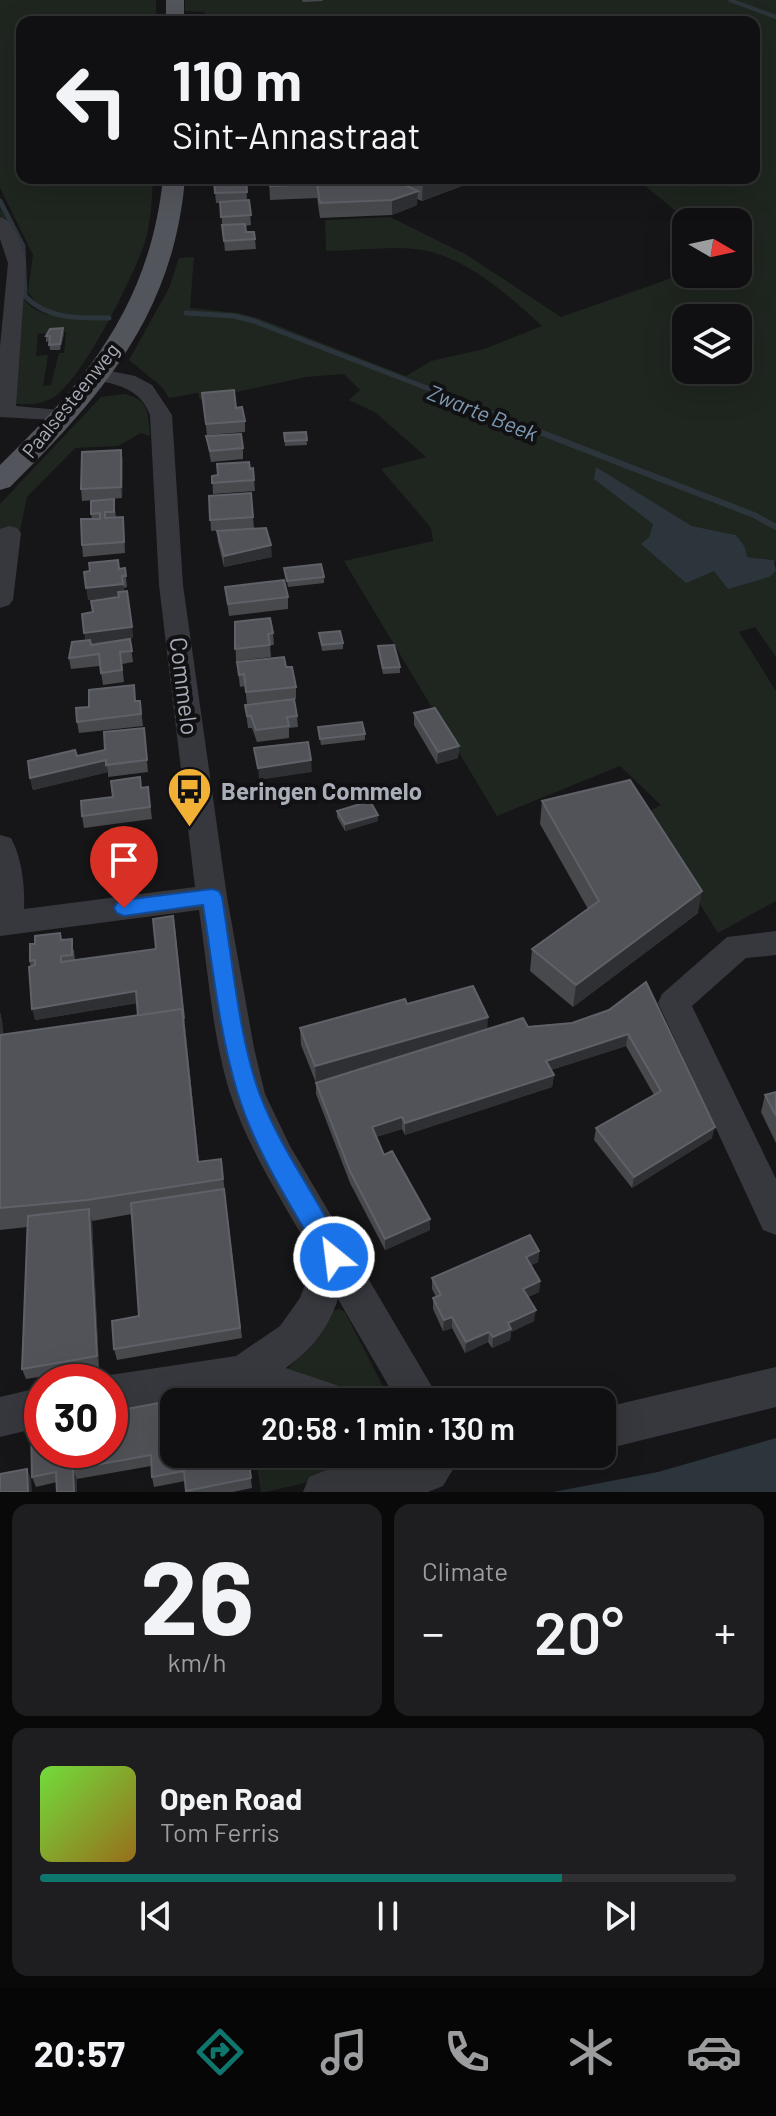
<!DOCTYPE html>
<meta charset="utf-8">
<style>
:root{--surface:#101012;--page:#1e1e20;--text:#f1f3f6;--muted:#9c9d9f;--line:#303032;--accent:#0f766e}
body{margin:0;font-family:Barlow,sans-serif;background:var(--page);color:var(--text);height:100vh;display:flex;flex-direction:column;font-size:30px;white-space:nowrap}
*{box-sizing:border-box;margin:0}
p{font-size:26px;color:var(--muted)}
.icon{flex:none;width:44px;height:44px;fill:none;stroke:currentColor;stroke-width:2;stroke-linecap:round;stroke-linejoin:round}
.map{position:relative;height:1492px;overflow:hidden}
.drawer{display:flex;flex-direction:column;gap:12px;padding:12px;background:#09090a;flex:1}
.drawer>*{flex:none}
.hud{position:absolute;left:16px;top:16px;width:744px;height:168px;border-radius:16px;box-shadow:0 8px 32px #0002,0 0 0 2px var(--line);background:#101012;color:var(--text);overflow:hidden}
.needle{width:52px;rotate:99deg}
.fabs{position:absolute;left:672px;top:208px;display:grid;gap:16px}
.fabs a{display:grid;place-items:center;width:80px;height:80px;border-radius:16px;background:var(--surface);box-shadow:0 8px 32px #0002,0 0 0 2px var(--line);font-size:40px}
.speed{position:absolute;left:24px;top:1364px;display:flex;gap:16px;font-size:40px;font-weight:700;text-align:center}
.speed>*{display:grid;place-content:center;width:104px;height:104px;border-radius:50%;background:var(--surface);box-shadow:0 8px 32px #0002,0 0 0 2px var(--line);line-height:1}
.speed .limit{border:12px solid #d22;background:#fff;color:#111}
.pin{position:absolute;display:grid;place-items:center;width:68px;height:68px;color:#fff;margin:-82px -34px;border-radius:50% 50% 50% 0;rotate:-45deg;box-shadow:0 0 8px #0007}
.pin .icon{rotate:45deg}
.me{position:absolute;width:88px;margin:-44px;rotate:331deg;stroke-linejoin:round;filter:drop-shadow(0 0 6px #0008)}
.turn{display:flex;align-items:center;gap:28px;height:168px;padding:0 24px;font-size:36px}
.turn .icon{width:104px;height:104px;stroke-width:2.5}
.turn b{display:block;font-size:56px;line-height:68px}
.big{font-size:60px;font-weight:600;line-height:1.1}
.drawer .tile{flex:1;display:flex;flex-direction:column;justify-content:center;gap:12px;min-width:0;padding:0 28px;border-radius:16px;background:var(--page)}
.drawer .dial{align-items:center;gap:0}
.dial b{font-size:104px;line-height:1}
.song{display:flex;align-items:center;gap:24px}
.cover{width:96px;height:96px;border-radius:12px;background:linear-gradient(135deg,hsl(100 70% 55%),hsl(40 70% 35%))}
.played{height:8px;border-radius:4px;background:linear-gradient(90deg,var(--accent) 75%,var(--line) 75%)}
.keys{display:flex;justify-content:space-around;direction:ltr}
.heat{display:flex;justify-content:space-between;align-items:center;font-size:44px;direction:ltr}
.drawer .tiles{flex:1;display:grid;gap:12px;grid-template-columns:1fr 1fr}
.tile:last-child{grid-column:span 2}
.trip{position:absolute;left:160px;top:1388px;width:456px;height:80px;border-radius:16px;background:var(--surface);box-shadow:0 8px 32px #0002,0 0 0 2px var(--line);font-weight:600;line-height:80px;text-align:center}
.tabs{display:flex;height:128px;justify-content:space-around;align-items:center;background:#060607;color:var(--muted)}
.tabs .icon{width:56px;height:56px}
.tabs .selected{color:var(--accent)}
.tabs b{font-size:36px;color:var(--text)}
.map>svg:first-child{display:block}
.green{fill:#1e261f;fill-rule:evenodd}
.water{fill:#2c353c}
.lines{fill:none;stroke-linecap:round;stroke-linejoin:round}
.stream-far2{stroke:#2c353c;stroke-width:4}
.stream-far1{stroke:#2c353c;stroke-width:5}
.stream{stroke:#2c353c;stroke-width:6}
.minor{fill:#37383d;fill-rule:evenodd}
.major{fill:#53555c;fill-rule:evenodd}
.wall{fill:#47494d}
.shaded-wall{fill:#2f3033}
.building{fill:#525359;stroke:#5f6168;stroke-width:2}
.route{fill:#1a73e8;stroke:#114b97;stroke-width:2}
.labels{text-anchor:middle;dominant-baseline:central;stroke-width:8;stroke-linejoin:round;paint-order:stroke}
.far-street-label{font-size:20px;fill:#a8adb8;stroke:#111113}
.far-water-label{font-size:22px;font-style:italic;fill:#7f9bb3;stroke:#111113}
.street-label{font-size:24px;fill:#a8adb8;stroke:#111113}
.poi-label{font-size:24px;font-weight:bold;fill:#a8adb8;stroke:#111113;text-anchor:start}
</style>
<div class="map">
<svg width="776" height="1492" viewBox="0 0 776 1492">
<rect width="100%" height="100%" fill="#161618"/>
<!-- green -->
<g class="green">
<path d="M0,0H156V22H22V178H153C152,198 151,220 146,239C135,274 84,377 54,397C43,404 26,406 13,403L18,335L5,220L0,216V208C8,222 18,238 23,253C33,282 6,302 49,315L52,313L38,305L28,292L33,255L0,188ZM66,332L64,353H59L51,385L43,386L48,355L36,356L38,334Z"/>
<path d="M185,0H776V563L773,560L747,557L736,535L692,526L596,468L653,524L649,537L642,545L702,574L715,571L768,577L776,571V657L755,627L739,632L776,691V901L718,933L644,814L661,805L620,766L497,816L344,561L433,541L431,528L381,469L426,457L376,413L349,400L360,390L344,374L306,377L200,400L198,393L169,398L162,387L129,360L169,288L179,258L194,257L190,308L238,313L258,318L406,376L431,361L484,349L542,326C511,297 469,260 427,251C402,245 354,251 326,251L325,220L390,217L467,255L561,317L686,273L738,274V255L756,248L738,239V222H698L679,214L636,178H754V22H195L196,17L204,16L205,12L185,11ZM686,318H738V370H686Z"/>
<path d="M125,394C150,400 148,414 150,436L141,433L118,446L75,448L27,497L20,531L0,530V504L101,397Z"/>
<polygon points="339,1309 345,1312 391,1402 370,1402 288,1376 287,1370 310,1346 330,1312"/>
<polygon points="255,1454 425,1454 266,1492 261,1492"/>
</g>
<!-- water -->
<g class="water">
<polygon points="596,467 692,526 736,535 745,547 747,557 774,560 776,571 769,577 728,589 714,571 686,583 641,544 649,537 653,524 594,479"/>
<polygon points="776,1438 776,1492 553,1492 658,1472"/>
</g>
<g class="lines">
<!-- stream-far2 -->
<polyline class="stream-far2" points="730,0 776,17"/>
<!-- stream-far1 -->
<g class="stream-far1">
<path d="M0,201L23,246L25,296C48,320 78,318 109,318"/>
<polyline points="186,313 234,316 254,321 481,409"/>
</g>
<!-- stream -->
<polyline class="stream" points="475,407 754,515 776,527"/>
<!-- minor -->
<g class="minor">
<path d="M0,217C16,221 23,248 26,263L16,406L70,411L73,416L70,421L0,417V347L8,263L0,239Z"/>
<path d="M96,368L135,376L152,385L172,415L183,585L227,897L254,1048L265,1094L290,1146L441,1402H398L338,1299C328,1329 311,1350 286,1368L345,1388L351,1402H270L244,1393L174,1402V1405L110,1415V1382H95L110,1375L236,1356L280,1326L300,1298L315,1258C285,1206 249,1151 230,1093C212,1035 208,970 199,910L0,936V835L11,838C22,859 25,885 24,909L195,887L159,585L150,415C139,386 115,385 89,378L86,374L89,370Z"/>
<polygon points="9,526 17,528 21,533 13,600 9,605 0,608 0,529"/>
<polygon points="776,931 776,955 746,958 692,1006 776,1179 776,1235 763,1230 658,1003 662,994 727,937"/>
<polygon points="776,1367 776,1407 602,1450 602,1408"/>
<polygon points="42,1387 42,1427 0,1437 0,1397"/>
<polygon points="408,1454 462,1454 443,1486 428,1492 303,1492 309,1477 324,1471"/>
</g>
<!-- major -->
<g class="major">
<rect x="166" y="0" width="18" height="22"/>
<path d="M163,178H185C174,313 103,395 10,487L0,490V465C88,380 150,303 163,178Z"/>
</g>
</g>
<!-- wall -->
<g class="wall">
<polygon points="302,0 322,0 323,1 303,2"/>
<polygon points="246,178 247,201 249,200 251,225 245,226 246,232 255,239 256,249 225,251 220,203 216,203 214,180"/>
<polygon points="372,178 483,178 422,201 417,199 417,205 392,215 320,218 317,198 270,200 269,179 361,182"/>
<polygon points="64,334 60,350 50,350 49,341 46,342 46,336"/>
<polygon points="202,393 236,408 245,421 245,432 207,435"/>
<polygon points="306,432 307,445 285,446 284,433"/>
<polygon points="206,436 243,448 243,459 211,462"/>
<polygon points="121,450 123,461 122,498 82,501 81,489"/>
<polygon points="253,468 255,491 213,494 212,476"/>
<polygon points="251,493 254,528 211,531 209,496"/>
<polygon points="115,510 116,517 124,528 125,553 83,557 82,545 92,519 91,514"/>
<polygon points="217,531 272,557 224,567 218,542"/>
<polygon points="125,568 127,587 124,588 124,591 127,591 133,638 90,644 91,645 130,639 133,662 122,664 124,682 103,685 100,666 71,669 69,658 85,641 93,612 119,597 119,596 88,600 90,571"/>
<polygon points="284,568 324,577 324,583 288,587"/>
<polygon points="225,587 288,597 288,609 229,616"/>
<polygon points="235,622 273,633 274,645 270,645 271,657 236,661"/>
<polygon points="319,633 343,643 343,649 322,651"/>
<polygon points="378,646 400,667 400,673 383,674 378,652"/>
<polygon points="237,662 286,667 296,687 296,699 247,704 245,686 240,687"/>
<polygon points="140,701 143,726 79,733 77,722"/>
<polygon points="245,705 297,716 298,727 289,728 289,738 257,742 252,728 248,728"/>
<polygon points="414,713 459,746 458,758 437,764 414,725"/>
<polygon points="318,727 365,734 365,740 321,745"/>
<polygon points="144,728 148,772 108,777 108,772 33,790 30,778 77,756 105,750"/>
<polygon points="148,787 152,819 84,828 82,816 113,797 141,788"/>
<polygon points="542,801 698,913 573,1007 530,971 532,949 588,909 540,824"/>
<polygon points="337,811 378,821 345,831 337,817"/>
<polygon points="175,928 199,1162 221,1159 242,1338 117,1360 114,1349 139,1316 132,1214 92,1221 99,1367 26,1379 22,1369 27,1227 0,1230 0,1012 2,1021 3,1035 138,1016 137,1003 35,1020 30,961 62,940 74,950 75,960 156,949"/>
<polygon points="407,1004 487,1029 572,1023 609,1010 712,1138 632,1188 594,1140 596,1128 654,1095 626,1046 551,1070 554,1075 552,1087 405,1135 402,1129 376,1137 384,1155 430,1230 385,1250 350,1183 316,1094 316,1083 301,1045 300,1028"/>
<polygon points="776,1092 776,1143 761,1112 765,1095"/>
<polygon points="539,1251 538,1262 531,1265 540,1281 539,1292 528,1297 534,1321 511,1332 510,1340 492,1348 488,1342 465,1353 452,1328 443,1331 433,1309 433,1298 436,1297 432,1289 432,1278"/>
<polygon points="31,1427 248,1454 252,1488 233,1492 186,1492 185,1481 154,1487 152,1477 151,1466 77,1479 77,1492 57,1492 57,1482 36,1487 32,1477"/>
</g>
<!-- shaded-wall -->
<g class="shaded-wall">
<polygon points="436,178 483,178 422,201 423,183"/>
<polygon points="418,191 417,205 392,215 392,200"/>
<polygon points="63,328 64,334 60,350 60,344"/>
<polygon points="121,450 123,461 122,498 121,487"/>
<polygon points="271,545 272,557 224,567 224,556"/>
<polygon points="123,584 125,595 88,600 86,588"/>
<polygon points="132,627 133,638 86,644 84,633"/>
<polygon points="459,746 458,758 437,764 438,752"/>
<polygon points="106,760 108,772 33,790 30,778"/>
<polygon points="311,760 312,772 259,780 258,768"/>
<polygon points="378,815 378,821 345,831 345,824"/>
<polygon points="702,891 698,913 573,1007 576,985"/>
<polygon points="173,916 175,928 201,1183 198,1162"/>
<polygon points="136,991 138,1003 35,1020 32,1009"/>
<polygon points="0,1012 2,1021 4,1057 0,1043"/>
<polygon points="488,1017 487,1034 316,1083 315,1066"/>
<polygon points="628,1034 626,1046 544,1072 546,1061"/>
<polygon points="554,1075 552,1087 405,1135 405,1123"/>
<polygon points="402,1117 402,1129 372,1138 372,1127"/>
<polygon points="715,1127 712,1138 632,1188 634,1177"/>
<polygon points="89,1209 92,1221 99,1367 97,1356"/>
<polygon points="430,1219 430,1230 385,1250 385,1239"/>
<polygon points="539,1251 538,1262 525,1268 526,1257"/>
<polygon points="540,1281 539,1292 522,1300 523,1289"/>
<polygon points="536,1310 534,1321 511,1332 510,1340 492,1348 493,1337 508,1323"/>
<polygon points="452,1317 452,1328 443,1331 444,1320"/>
<polygon points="489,1332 488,1342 465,1353 466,1342"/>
<polygon points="27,1469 31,1479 32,1492 28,1492"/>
<polygon points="73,1469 77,1479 77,1492 74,1492"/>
</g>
<!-- building -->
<g class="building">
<polygon points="246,178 247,192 215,193 214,180"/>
<polygon points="295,178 354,178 361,182 372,178 390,178 418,191 392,200 320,203 317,184 270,186 269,179"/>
<polygon points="412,178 436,178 423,183"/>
<polygon points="249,200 251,215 221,217 220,202"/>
<polygon points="245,224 246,232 254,232 255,239 224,241 222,225"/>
<polygon points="63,328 60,344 49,345 50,336 46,336 50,329"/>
<polygon points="234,390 236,408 242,407 245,421 206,424 202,393"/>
<polygon points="306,432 307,440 285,441 284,433"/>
<polygon points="241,434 243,448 210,451 206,436"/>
<polygon points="121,450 121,487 81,489 82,452"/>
<polygon points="249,462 250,469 253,468 254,480 212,483 212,476 218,475 217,464"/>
<polygon points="251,493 253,517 210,520 209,496"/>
<polygon points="114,499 114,512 105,512 105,518 123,517 124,542 82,545 81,519 100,519 100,513 91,514 91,501"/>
<polygon points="266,528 271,545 224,556 217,531"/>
<polygon points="118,560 119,569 125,568 126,576 122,576 123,584 86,588 84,572 90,571 89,563"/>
<polygon points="321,564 324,577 287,581 284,568"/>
<polygon points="284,580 288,597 228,604 225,587"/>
<polygon points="127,591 132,627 84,633 82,614 93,612 91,601 119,597 118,592"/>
<polygon points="270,618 273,633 268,634 270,645 235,649 235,622"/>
<polygon points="340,631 343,643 322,645 319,633"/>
<polygon points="130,639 132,651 120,652 122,670 101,673 99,654 69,658 72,642 90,640 91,645"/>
<polygon points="394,645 400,667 383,668 378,646"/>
<polygon points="284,657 286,667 292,667 296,687 246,692 244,674 239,675 237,662"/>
<polygon points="134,685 135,701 140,701 141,714 77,722 76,708 89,707 89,690"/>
<polygon points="294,699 297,716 287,717 289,726 256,730 251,716 247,716 245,705"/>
<polygon points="435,708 459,746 438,752 414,713"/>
<polygon points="362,722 365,734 320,739 318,727"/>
<polygon points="144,728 147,760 106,765 106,760 30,778 28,761 75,750 77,756 105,750 104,732"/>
<polygon points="308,742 311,760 258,768 254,748"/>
<polygon points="140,777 141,788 148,787 150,807 82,816 81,801 113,797 111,781"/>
<polygon points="630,780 702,891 576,985 532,949 599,901 542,801"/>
<polygon points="370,801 378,815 345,824 337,811"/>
<polygon points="173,916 184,1019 182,1009 138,1016 136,991 32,1009 29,967 35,965 35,960 30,961 30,944 35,944 35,936 60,933 61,940 72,939 72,955 61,956 61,962 156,949 153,919"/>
<polygon points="646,982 715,1127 634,1177 596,1128 661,1091 628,1034 546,1061 554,1075 405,1123 402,1117 372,1127 384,1155 392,1151 430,1219 385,1239 350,1171 316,1083 523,1018 528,1027 572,1023 609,1010"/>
<polygon points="473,986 488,1017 315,1066 300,1028 405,999 407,1004"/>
<polygon points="182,1009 198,1162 221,1159 223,1179 87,1200 0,1208 0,1035"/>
<polygon points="776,1092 776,1116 765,1095"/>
<polygon points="224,1189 240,1328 114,1349 112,1321 139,1316 131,1203"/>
<polygon points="89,1209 97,1356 22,1369 28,1216"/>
<polygon points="530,1235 539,1251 526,1257 540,1281 523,1289 536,1310 508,1323 511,1329 493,1337 489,1332 466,1342 452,1317 444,1320 433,1298 441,1295 432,1278"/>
<polygon points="234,1389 240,1393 241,1402 174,1402 174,1454 248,1454 251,1478 186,1491 184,1471 152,1477 151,1455 73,1469 74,1492 57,1492 56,1472 32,1477 31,1427 42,1425 42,1450 110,1450 110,1412"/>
<polygon points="27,1469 28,1492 0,1492 0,1474"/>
</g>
<!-- route -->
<path class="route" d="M212,889L219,891L222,897C232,957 239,1039 260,1095C282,1153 321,1201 346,1257L342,1265L334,1268L325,1265C294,1210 255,1152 237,1091C219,1031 213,967 203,905L124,916L117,913L114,908L117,903L124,900Z"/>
<!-- icons -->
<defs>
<symbol id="bus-pin" viewBox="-11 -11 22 30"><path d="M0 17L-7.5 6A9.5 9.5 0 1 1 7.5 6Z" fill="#f2b134" stroke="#111113"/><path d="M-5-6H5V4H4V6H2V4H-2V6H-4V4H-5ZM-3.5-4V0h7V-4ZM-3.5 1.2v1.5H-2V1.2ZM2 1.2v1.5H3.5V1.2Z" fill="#111"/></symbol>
</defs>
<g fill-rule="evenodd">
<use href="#bus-pin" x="164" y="764" width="51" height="69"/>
</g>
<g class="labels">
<!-- far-street labels -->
<g class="far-street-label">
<text transform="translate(70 400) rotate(-51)">Paalsesteenweg</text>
</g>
<!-- far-water labels -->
<g class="far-water-label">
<text transform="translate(483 412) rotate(22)">Zwarte Beek</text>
</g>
<!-- street labels -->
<g class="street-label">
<text transform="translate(185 686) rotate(83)">Commelo</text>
</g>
<!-- poi labels -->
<g class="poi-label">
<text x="221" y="790">Beringen Commelo</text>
</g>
</g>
</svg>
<div class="fabs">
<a><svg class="needle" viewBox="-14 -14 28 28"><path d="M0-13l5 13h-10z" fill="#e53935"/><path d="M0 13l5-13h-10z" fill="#9c9d9f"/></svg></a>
<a><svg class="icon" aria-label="layers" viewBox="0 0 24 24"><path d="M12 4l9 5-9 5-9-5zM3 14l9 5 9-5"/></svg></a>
</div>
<div class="speed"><div class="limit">30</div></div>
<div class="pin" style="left:124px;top:908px;background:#d93025"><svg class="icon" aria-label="arrive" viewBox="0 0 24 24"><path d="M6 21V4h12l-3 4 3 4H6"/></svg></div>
<svg class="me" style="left:334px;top:1257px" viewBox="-20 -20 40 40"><circle r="17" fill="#1a73e8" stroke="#fff" stroke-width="3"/><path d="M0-11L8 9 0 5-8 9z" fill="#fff"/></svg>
<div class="trip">20:58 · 1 min · 130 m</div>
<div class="hud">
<div class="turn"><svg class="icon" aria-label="left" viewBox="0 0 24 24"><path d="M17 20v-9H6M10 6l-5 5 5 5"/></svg><div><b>110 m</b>Sint-Annastraat</div></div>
</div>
</div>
<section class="drawer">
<div class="tiles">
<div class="tile dial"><b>26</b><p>km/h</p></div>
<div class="tile"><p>Climate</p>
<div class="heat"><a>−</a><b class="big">20°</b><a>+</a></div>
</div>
<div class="tile">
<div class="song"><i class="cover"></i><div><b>Open Road</b><p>Tom Ferris</p></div></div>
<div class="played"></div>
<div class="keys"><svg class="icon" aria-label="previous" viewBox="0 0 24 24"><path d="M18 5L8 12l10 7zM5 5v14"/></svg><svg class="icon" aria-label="pause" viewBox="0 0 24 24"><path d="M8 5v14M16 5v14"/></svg><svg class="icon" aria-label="next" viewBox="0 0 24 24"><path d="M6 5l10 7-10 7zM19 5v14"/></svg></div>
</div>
</div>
</section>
<nav class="tabs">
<b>20:57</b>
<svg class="icon selected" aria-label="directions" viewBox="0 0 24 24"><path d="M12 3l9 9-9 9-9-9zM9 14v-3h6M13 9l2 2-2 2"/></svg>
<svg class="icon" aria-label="music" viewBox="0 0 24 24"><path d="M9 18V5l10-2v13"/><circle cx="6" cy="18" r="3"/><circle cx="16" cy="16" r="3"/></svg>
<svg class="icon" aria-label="phone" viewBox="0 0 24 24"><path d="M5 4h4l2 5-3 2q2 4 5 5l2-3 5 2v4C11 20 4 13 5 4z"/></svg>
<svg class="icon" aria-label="climate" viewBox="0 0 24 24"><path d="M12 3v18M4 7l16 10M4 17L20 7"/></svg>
<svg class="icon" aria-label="car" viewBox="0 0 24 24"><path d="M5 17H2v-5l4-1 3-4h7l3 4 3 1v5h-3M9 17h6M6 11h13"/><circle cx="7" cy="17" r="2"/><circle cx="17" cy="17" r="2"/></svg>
</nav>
